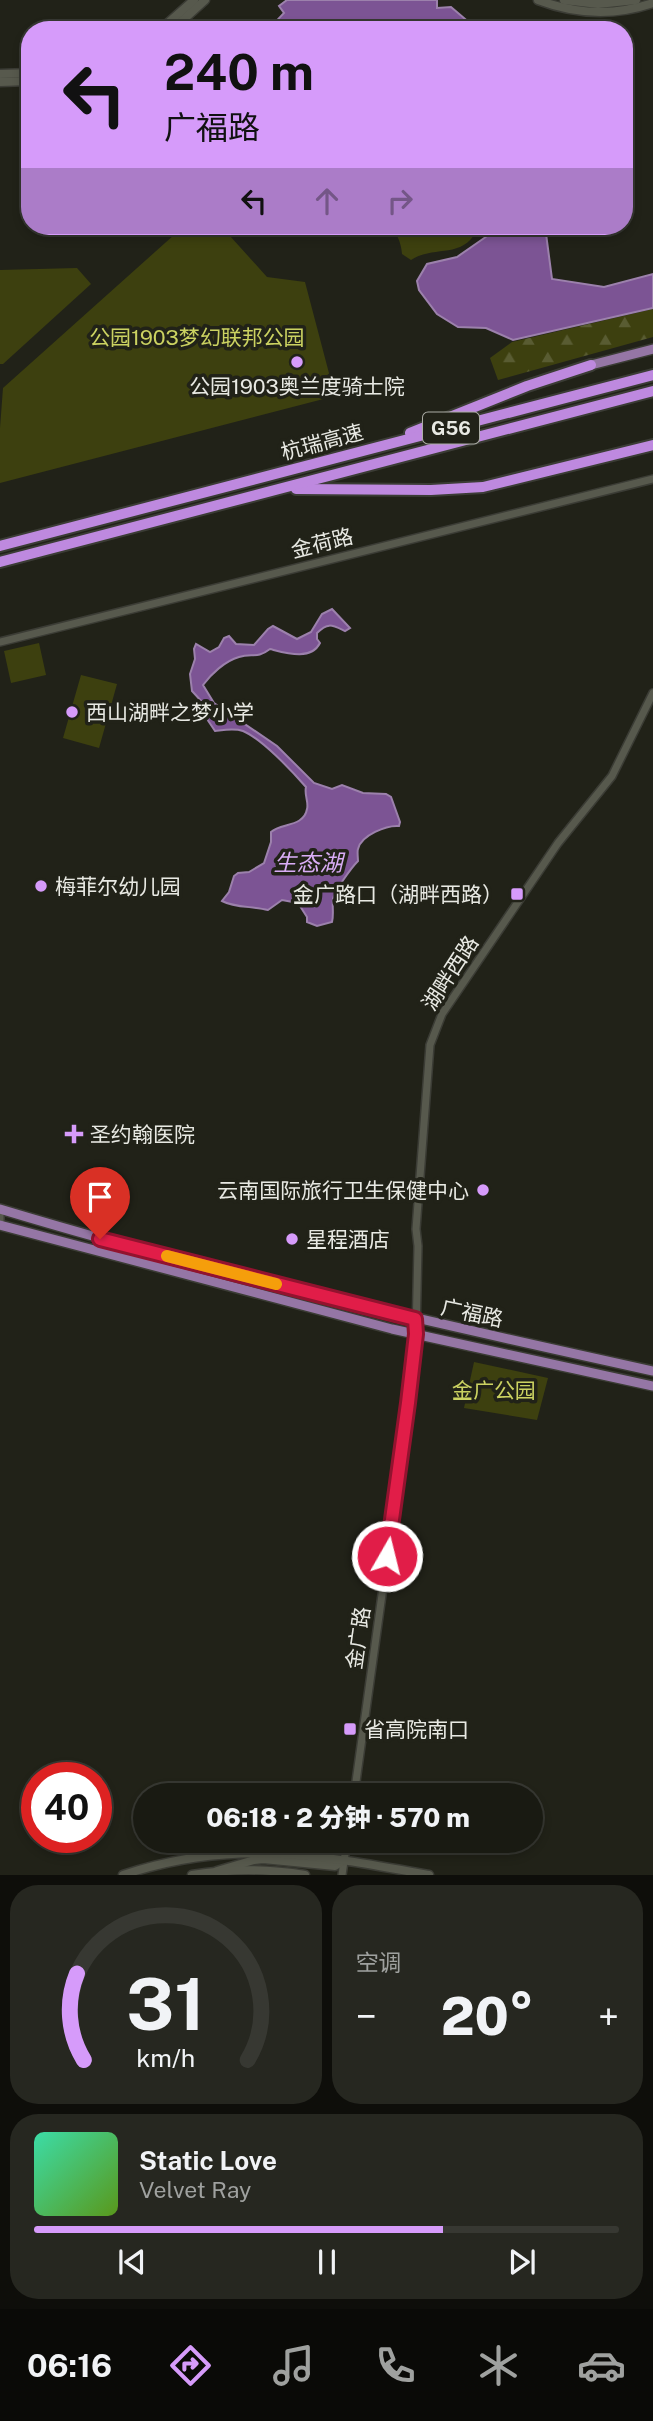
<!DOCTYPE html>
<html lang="zh">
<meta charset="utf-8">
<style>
:root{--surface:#191a12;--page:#262720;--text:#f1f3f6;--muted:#9fa19f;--line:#373832;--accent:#d69bfa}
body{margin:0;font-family:"Public Sans","Noto Sans SC",sans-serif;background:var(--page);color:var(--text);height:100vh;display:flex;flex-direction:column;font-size:26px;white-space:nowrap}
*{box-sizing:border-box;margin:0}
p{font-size:23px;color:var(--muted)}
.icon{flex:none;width:38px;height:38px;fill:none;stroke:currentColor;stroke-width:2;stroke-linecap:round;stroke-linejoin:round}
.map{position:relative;height:1875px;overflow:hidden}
.details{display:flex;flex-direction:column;gap:10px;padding:10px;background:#0e0e0a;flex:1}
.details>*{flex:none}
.guide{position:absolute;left:21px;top:21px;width:612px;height:214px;border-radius:28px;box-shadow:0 4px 10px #0003,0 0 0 2px var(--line);background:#d69bfa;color:#111;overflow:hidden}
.speed{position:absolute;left:21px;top:1762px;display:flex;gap:14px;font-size:35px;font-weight:700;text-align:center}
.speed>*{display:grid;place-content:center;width:91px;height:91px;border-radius:50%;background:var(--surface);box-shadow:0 4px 10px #0003,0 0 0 2px var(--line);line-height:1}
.speed .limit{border:10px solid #d22;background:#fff;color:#111}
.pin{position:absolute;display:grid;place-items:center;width:60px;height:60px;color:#fff;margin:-72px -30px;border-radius:50% 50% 50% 0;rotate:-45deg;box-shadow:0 0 7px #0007}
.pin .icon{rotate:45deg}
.me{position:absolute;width:77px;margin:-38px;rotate:8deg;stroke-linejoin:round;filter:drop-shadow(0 0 5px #0008)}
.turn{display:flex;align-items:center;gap:24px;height:147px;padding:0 28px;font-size:32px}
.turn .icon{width:91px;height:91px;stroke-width:2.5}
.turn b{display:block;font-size:49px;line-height:60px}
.lanes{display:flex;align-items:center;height:66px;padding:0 28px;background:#0003;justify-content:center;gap:35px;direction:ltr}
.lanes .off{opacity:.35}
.big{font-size:52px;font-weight:800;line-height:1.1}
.details .widget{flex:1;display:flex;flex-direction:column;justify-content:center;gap:10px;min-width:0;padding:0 24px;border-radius:28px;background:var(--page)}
.details .dial{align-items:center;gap:0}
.dial svg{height:182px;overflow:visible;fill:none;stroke:var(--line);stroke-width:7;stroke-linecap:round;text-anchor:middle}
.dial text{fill:var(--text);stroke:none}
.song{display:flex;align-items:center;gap:21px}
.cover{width:84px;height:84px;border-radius:10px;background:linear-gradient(135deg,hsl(160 70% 55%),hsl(90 70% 35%))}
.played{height:7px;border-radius:4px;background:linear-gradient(90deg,var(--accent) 70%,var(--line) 70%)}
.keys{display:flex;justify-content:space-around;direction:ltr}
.heat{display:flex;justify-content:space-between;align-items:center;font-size:38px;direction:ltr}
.details .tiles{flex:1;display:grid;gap:10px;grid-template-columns:1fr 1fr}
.widget:last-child{grid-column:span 2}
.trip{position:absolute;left:133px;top:1783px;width:410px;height:70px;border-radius:35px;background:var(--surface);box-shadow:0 4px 10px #0003,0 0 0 2px var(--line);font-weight:800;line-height:70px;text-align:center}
.menu{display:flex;height:112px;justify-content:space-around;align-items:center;background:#0a0a07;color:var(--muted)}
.menu .icon{width:49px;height:49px}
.menu .on{color:var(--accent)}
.menu b{font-size:32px;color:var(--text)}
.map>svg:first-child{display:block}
.green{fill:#3d400f}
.forest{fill:url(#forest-firs)}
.water{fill:#7c5494;stroke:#9c81ac;stroke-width:2}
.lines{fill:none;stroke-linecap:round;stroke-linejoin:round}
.tertiary-casing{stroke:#3b3c35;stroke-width:10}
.secondary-casing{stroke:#3b3c35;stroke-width:11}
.primary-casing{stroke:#3b3c35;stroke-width:12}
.motorway-casing{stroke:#3b3c35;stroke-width:14}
.tertiary{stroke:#57594d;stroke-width:7}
.secondary{stroke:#57594d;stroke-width:8}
.primary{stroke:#9576a5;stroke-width:9}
.motorway{stroke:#be89df;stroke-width:10}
.route-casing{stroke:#92132f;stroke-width:18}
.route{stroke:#e11d48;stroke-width:12}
.slow{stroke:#f59e0b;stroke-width:12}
.poi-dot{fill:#d69bfa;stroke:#212218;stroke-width:2.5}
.labels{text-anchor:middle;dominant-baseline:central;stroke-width:7;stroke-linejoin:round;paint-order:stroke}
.shield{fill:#212218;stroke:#acada6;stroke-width:2}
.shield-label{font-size:19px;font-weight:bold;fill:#e8e9e3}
.park-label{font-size:21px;fill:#cbd261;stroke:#212218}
.poi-label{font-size:21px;fill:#e8e9e3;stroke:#212218;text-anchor:start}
.street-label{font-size:21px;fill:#e8e9e3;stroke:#212218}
.water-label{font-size:23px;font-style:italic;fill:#d9adf5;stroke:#212218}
</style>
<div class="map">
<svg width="653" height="1875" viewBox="0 0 653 1875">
<defs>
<pattern id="forest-firs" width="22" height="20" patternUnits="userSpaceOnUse" patternTransform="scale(1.75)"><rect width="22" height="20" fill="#3d400f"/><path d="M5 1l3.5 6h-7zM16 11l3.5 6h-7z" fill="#595c32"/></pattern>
</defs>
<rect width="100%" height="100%" fill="#212218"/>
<!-- green -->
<g class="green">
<polygon points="184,226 221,226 267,277 305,282 335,396 0,483 0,428 3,388"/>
<path d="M393,226H479C464,261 436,244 411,260L402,254C401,241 397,237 393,226Z"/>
<polygon points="77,268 91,284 3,364 0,364 0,270"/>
<polygon points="39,643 46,675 11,683 4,651"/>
<polygon points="81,675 117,684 99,748 63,738"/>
<polygon points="474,1362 548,1378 537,1420 464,1408"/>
</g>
<!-- forest -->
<polygon class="forest" points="653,309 653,337 498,380 490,358 512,342"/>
<!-- water -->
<g class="water">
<polygon points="287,0 437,0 437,8 451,7 478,30 268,30 284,13 279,6"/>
<polygon points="491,226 545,226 552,279 604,287 653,274 653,308 513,340 486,328 458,327 437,314 419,290 417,281 427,264 457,257 490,234"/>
<path d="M332,609L350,628L345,631C332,625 328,622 317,633V639L320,643C311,661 286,653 270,649C257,659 252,653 239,657C225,661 211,674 203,685L214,703L277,746L314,783L332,789L342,785L363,793L386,794L391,797L400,822L399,826C387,825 361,835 358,849C357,851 358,859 358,861C351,868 334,892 333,899C332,907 334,914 332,922L317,926L307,922V917L298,903L282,900L268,910C253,906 235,908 222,901L229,892L234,876L238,873L249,872L264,863L271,842V832C281,823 304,827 307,809C309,802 304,795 306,787C292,771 262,739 243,731C234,728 224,730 215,731L203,713V703L192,691L190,674L195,659L194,649L196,644L210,652L219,647L224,638L229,636L236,644L254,645L268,629L273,626L297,639L311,632L322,614Z"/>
</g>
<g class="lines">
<defs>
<g id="tertiary">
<polyline points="0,642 653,479"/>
<polyline points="0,1211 0,1224"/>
<polyline points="354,1796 401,1458 416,1334 418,1246 416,1229 430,1045 442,1014 558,843 612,776 653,693"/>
<polyline points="342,1875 347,1841"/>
</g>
<g id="secondary">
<path d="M538,0C575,14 615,16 653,3"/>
<polyline points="564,0 598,4 636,0"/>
<polyline points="160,30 194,0"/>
<polyline points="172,30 205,0"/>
<polyline points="0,74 30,73"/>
<polyline points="0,82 30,81"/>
<polyline points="217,1871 254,1860 263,1859 335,1866 344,1860"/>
<path d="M123,1875C232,1838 320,1855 429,1875"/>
<path d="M192,1875C228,1869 269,1869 305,1875"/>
</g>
<g id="primary">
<polyline points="591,365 653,349"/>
<path d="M0,1209C215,1274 434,1323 653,1371"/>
<polyline points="0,1225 392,1329 653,1386"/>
</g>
<g id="motorway">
<polyline points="410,433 527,386 591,365"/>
<polyline points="296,489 431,490 483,487 653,445"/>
<polyline points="0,546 653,375"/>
<polyline points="0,562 653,391"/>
</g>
</defs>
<!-- tertiary casing -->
<use href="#tertiary" class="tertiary-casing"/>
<!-- secondary casing -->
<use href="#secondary" class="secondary-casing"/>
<!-- primary casing -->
<use href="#primary" class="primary-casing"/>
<!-- motorway casing -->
<use href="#motorway" class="motorway-casing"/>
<!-- tertiary -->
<use href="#tertiary" class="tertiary"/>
<!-- secondary -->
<use href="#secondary" class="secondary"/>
<!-- primary -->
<use href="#primary" class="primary"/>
<!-- motorway -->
<use href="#motorway" class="motorway"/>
</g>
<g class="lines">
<defs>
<polyline id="route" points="100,1239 415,1319 416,1334 408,1403 387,1556"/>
</defs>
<!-- route casing -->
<use href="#route" class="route-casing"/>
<!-- route -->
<use href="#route" class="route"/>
<!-- slow -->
<polyline class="slow" points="167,1256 276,1284"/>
</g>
<!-- markers -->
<g class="poi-dot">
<circle cx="297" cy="362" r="7"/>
<circle cx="72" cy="712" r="7"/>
<circle cx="41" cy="886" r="7"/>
<rect x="510" y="887" width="14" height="14" rx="3.5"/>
<path d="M70.5 1123.5h7v7h7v7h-7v7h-7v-7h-7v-7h7z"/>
<circle cx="483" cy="1190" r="7"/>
<circle cx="292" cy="1239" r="7"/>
<rect x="343" y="1722" width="14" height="14" rx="3.5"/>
</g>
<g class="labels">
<!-- shield labels -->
<rect class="shield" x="423" y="412.5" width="56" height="31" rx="5"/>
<g class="shield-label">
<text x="451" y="428">G56</text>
</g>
<!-- park labels -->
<g class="park-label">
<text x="197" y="337">公园1903梦幻联邦公园</text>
<text x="494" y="1390">金广公园</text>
</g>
<!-- poi labels -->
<g class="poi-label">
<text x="297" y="386" text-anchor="middle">公园1903奥兰度骑士院</text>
<text x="86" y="712">西山湖畔之梦小学</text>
<text x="55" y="886">梅菲尔幼儿园</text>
<text x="503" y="894" text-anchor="end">金广路口（湖畔西路）</text>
<text x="90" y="1134">圣约翰医院</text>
<text x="469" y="1190" text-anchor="end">云南国际旅行卫生保健中心</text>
<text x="306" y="1239">星程酒店</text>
<text x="364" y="1729">省高院南口</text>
</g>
<!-- street labels -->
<g class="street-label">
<text transform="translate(322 442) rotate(-15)">杭瑞高速</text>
<text transform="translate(322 543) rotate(-14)">金荷路</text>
<text transform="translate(450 973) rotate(-57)">湖畔西路</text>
<text transform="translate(472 1313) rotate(12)">广福路</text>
<text transform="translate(358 1638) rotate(-82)">金广路</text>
</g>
<!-- water labels -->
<g class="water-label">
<text x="308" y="862">生态湖</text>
</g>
</g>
</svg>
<div class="speed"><div class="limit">40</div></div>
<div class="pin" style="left:100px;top:1239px;background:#d93025"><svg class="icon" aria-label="arrive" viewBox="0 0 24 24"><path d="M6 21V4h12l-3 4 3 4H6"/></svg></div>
<svg class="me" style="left:387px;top:1556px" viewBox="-20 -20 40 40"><circle r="17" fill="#e11d48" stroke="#fff" stroke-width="3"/><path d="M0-11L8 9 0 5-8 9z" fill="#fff"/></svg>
<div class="trip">06:18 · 2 分钟 · 570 m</div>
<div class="guide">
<div class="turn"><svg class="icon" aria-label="left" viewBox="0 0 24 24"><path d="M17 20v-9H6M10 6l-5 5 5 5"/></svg><div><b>240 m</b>广福路</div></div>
<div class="lanes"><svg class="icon" aria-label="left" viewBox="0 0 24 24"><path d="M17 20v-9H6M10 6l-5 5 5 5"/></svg><svg class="icon off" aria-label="ahead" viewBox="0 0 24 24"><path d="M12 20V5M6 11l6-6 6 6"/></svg><svg class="icon off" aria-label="right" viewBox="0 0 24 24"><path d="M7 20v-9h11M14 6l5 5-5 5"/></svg></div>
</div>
</div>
<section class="details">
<div class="tiles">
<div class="widget dial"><svg viewBox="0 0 100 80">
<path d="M14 69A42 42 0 1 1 86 69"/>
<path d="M14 69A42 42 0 0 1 11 31" stroke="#d69bfa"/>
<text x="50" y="56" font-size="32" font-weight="700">31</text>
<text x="50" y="72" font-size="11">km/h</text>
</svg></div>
<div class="widget"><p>空调</p>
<div class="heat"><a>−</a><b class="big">20°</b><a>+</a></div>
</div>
<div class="widget">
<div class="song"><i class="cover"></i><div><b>Static Love</b><p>Velvet Ray</p></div></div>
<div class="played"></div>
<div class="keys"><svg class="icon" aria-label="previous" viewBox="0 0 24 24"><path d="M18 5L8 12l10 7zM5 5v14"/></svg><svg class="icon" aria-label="pause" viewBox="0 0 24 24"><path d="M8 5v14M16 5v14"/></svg><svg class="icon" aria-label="next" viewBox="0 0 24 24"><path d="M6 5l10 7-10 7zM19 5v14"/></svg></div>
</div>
</div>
</section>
<nav class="menu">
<b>06:16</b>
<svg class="icon on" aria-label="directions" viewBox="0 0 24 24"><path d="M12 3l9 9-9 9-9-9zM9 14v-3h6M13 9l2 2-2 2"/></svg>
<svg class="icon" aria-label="music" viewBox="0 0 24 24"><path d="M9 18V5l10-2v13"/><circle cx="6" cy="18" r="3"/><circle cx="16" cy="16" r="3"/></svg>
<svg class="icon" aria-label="phone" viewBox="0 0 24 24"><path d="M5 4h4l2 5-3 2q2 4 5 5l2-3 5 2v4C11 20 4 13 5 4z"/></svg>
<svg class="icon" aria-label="climate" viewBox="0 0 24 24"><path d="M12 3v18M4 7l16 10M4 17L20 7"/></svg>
<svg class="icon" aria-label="car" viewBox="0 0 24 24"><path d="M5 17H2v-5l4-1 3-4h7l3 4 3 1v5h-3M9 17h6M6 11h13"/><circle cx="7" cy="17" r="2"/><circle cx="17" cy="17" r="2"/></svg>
</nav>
